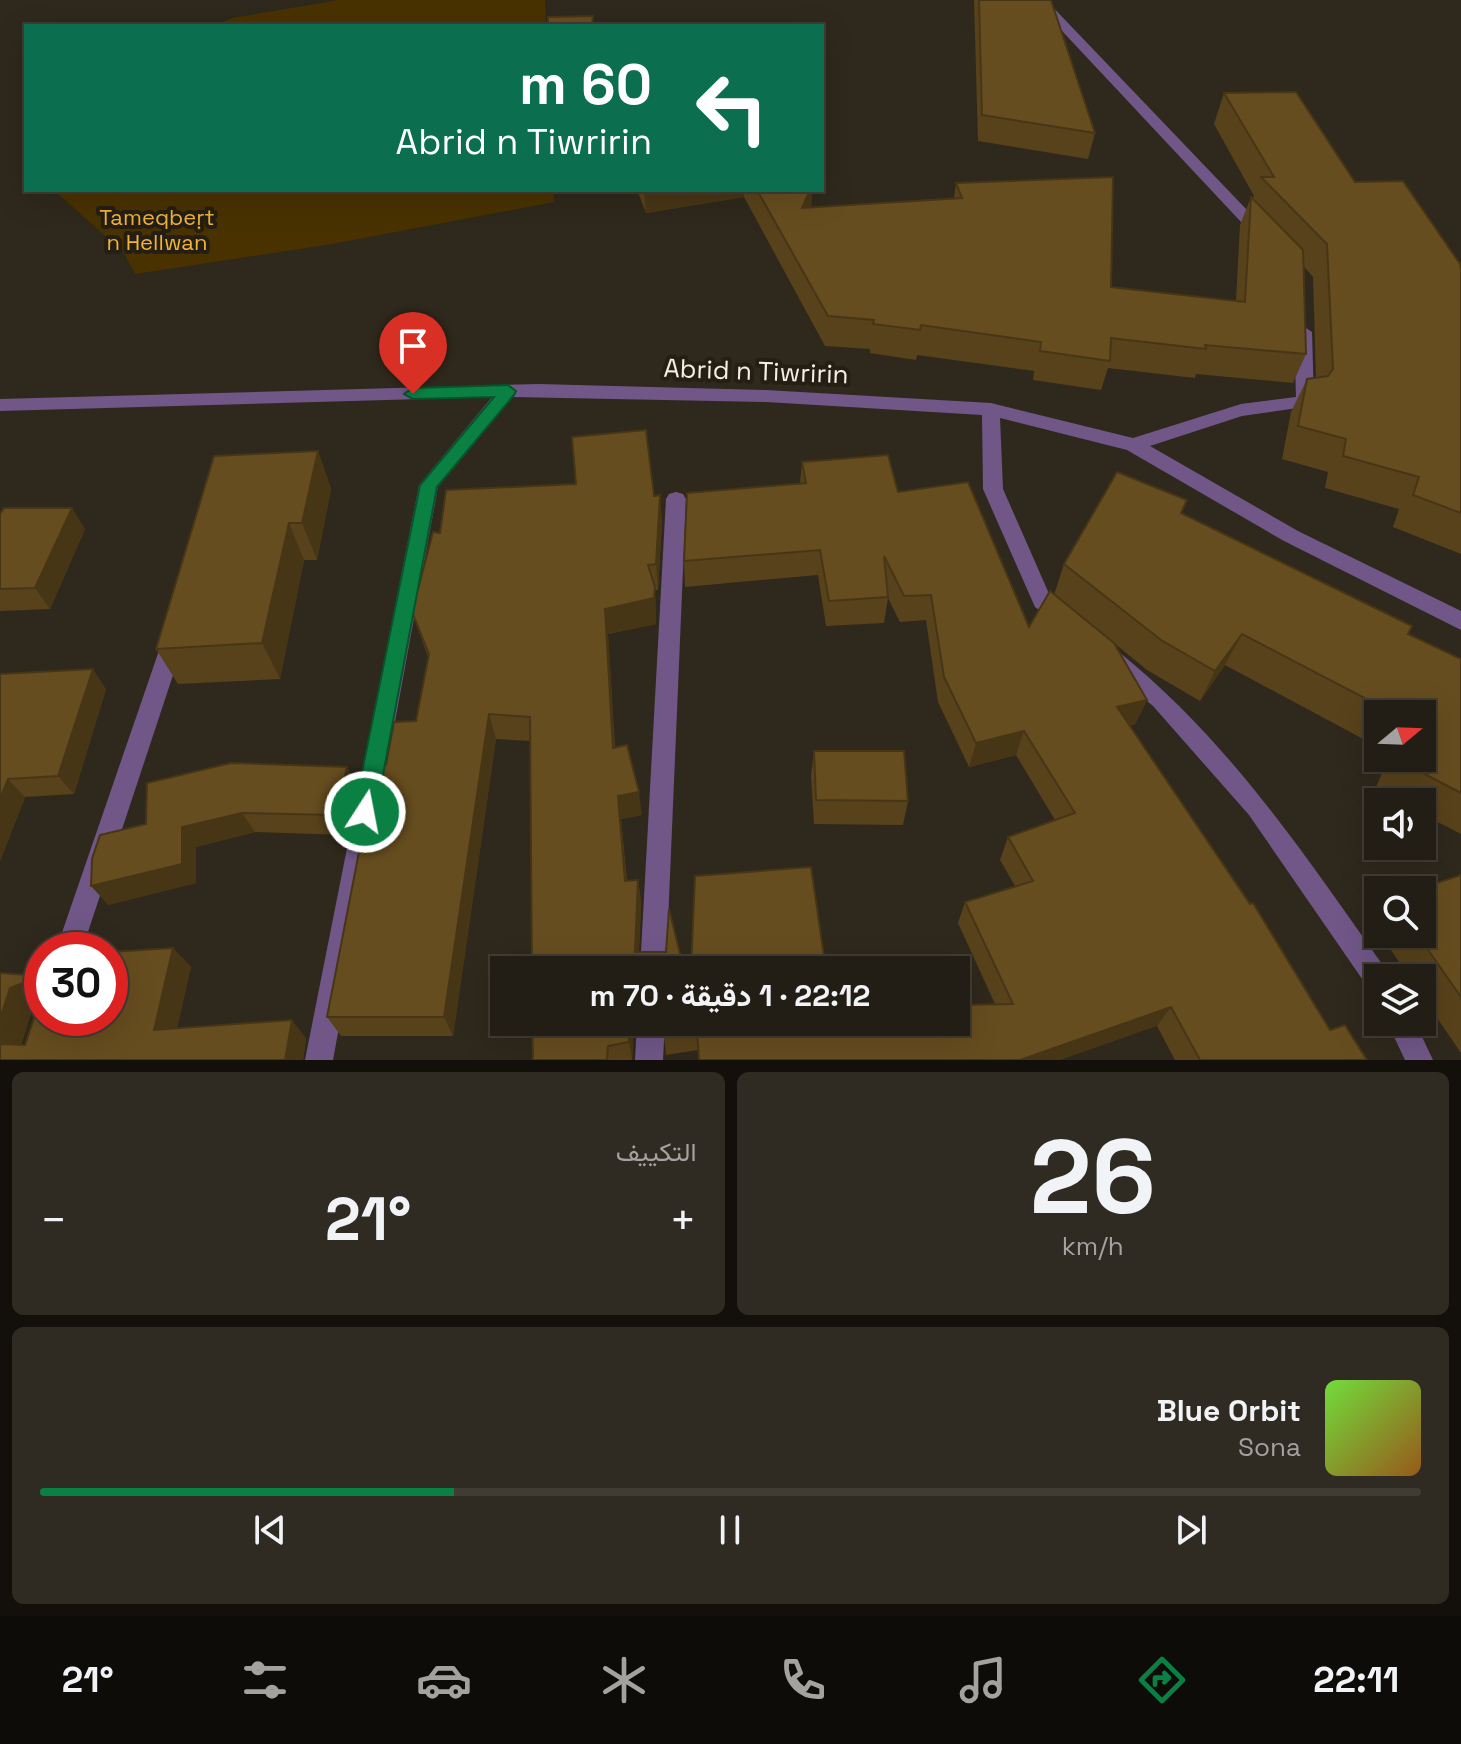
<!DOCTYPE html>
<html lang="ar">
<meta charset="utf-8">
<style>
:root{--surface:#231e15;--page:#2f2b22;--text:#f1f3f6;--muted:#a3a2a0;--line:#403c34;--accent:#0b8043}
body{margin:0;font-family:"Space Grotesk",Vazirmatn,sans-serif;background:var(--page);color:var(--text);direction:rtl;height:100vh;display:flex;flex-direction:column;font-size:30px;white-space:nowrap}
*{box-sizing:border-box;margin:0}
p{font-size:26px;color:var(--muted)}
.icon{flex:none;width:44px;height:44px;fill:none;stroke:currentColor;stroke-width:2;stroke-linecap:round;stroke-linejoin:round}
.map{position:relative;height:1060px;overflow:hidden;direction:ltr}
.panel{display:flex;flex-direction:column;gap:12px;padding:12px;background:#13100c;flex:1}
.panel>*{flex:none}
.hud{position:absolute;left:24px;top:24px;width:800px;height:168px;border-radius:0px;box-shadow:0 8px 32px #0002,0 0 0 2px var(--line);direction:rtl;background:#0b6e4f;color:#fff;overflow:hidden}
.needle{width:52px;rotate:71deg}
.buttons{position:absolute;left:1364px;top:700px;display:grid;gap:16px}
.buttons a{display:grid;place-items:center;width:72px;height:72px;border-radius:0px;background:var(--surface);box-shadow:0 8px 32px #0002,0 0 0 2px var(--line);font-size:40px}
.speed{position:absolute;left:24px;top:932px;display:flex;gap:16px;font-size:40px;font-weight:700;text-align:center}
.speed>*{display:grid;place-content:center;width:104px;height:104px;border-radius:50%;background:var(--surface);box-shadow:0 8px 32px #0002,0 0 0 2px var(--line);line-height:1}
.speed .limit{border:12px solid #d22;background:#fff;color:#111}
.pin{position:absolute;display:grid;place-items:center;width:68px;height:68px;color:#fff;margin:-82px -34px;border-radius:50% 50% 50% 0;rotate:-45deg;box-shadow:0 0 8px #0007}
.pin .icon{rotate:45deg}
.me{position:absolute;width:88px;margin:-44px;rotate:11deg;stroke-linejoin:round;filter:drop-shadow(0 0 6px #0008)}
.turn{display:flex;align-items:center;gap:28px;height:168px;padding:0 40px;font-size:36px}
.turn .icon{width:104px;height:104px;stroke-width:2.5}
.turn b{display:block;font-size:56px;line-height:68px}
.big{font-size:60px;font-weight:700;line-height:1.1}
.panel .tile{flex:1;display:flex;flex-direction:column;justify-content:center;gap:12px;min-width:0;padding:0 28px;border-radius:12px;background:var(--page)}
.panel .dial{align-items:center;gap:0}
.dial b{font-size:104px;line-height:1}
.song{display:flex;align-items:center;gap:24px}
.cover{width:96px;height:96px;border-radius:12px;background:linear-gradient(135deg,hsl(100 70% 55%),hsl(30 70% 35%))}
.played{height:8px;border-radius:4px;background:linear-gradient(90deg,var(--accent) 30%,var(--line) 30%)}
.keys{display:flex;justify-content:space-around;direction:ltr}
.heat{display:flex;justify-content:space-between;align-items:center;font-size:44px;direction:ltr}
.panel .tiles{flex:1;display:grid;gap:12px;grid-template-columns:1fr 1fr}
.tile:last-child{grid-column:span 2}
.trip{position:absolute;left:490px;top:956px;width:480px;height:80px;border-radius:0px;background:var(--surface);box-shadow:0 8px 32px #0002,0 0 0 2px var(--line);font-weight:700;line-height:80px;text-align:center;direction:rtl}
.tab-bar{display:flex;height:128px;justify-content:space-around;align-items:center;background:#0e0c08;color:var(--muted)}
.tab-bar .icon{width:56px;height:56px}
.tab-bar .current{color:var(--accent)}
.tab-bar b{font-size:36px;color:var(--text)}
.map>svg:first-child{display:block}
.green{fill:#493200}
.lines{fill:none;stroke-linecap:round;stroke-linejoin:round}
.minor{fill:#705788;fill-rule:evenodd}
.wall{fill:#58421b;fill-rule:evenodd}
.shaded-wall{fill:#473616}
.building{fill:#664d1f;stroke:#473616;stroke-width:2}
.route{fill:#0b8043;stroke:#07532c;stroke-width:2}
.labels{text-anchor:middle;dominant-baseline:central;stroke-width:8;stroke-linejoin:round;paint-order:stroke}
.far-park-label{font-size:22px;fill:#f0b339;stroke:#251e13}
.street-label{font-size:26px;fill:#f3eee6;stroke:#251e13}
</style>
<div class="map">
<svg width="1461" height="1060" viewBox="0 0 1461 1060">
<rect width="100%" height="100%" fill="#2f281c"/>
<!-- green -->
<g class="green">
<polygon points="339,0 545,0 546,26 214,26 232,18"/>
<polygon points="54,190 553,190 554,202 332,244 135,274 124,253"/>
</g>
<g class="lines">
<!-- minor -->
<g class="minor">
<polygon points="1033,0 1046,0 1269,233 1269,239 1257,239"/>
<polygon points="1303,326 1312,332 1314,402 1311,406 1242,416 1150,446 1298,531 1461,611 1461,630 1284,541 1127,450 1000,418 1003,489 1050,596 1076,620 1073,626 1065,629 1035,607 983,489 982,415 766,402 513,397 438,487 333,1060 305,1060 419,485 492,397 0,411 0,399 539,384 766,390 991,403 1133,438 1241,404 1296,397 1294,332"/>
<polygon points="676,492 683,494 686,499 666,970 640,970 666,499 669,494"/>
<polygon points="174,630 182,633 185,639 82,950 56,950 163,639 166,633"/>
<path d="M1111,649L1119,652C1231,743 1304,854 1387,971L1390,978H1378V993L1369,989L1249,815L1153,706L1103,664L1100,658L1103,652Z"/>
<polygon points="637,1022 665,1022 663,1060 635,1060"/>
<polygon points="1387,1022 1415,1022 1433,1060 1405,1060"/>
</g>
</g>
<!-- wall -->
<g class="wall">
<polygon points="974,0 1051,0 1095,133 1088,159 978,141"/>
<polygon points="1224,93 1355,182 1461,269 1461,554 1393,527 1399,509 1325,488 1328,472 1282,459 1291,412 1307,379 1316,378 1313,277 1304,267 1306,354 1293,383 1196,374 1195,378 1108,368 1101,390 1033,380 1034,371 917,355 916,360 870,353 870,349 825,346 744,197 646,213 637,190 812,190 811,208 954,199 956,183 1111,287 1236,301 1240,225 1251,197 1253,198 1254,196 1214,124"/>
<polygon points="545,190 583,190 546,192"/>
<polygon points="318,451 331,489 317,560 304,560 280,679 178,684 156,649"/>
<polygon points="802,462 898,492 1029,627 1054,595 1064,564 1181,513 1408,634 1461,659 1461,834 1422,814 1422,802 1400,802 1375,789 1389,758 1422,758 1422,714 1378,714 1378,747 1225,665 1200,701 1147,670 1114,643 1147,700 1135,724 1130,726 1330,1030 1367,1060 1175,1060 1157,1026 698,1050 666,1055 664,1037 664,1022 995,1004 958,923 965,902 1015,886 1000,860 1008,837 1055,820 1016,755 969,767 938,702 926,620 900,622 888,598 884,623 826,626 818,575 685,587 684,561 800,484"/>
<polygon points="654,496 662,521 658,590 655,590 656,624 608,634 615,747 642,815 621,819 627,881 638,880 641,902 639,952 684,970 532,970 530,741 496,739 453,1036 341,1036 327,1017 386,765 416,721 428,657 412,612 440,533"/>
<polygon points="0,514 85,529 50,609 0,611"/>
<polygon points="0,674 106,689 74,794 25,797 0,861"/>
<polygon points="814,751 908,801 903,825 814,824 811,775"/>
<polygon points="347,767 356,787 347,835 255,832 196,847 196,883 108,905 146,824"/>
<polygon points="1461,875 1461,1053 1422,996 1422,978 1410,978 1380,934 1422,934"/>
<polygon points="1378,912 1378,931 1371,920"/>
<path d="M173,948L191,967L177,1028L306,1038L303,1060H0V973L42,976V1018ZM35,1006L37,1008L25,1045H21L33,1007Z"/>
<polygon points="532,1022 634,1022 632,1060 533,1060"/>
</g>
<!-- shaded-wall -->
<g class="shaded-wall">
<polygon points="644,190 744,190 744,197 646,213"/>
<polygon points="810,190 812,190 811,213 802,208"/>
<polygon points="318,451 331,489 317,560 302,523"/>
<polygon points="660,495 662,521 658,590 656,564"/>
<polygon points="72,508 85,529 50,609 35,588"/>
<polygon points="289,523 304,560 280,679 262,643"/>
<polygon points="655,587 656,624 608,634 616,772 613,748 605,609"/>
<polygon points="1242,634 1225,665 1200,701 1215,671"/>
<polygon points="93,669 106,689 74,794 58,776"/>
<polygon points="1147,700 1135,724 1107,731 1117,707"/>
<polygon points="489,714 496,739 453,1036 444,1017"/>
<polygon points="1024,731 1016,755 969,767 976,743"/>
<polygon points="347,767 356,787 347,835 336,815"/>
<polygon points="8,779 25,797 0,861 0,799"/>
<polygon points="639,792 642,815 621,819 628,903 625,881 618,796"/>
<polygon points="242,813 255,832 196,847 196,883 108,905 91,886 182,827"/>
<polygon points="638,880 641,902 638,970 635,952"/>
<polygon points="173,948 191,967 172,1048 154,1030"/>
<polygon points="21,984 22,996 35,1006 33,1007 16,1060 0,1050 0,1019 10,988"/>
<polygon points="1171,1007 1157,1026 1060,1060 1020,1060"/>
<polygon points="292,1020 306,1038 303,1060 285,1060"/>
<polygon points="630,1022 634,1022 632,1060 629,1042"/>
</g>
<!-- building -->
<g class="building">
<polygon points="979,0 1051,0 1095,133 982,115"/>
<polygon points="593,16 592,26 548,26 548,17"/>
<polygon points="1296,92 1355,182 1403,181 1460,264 1461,269 1461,513 1413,495 1419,477 1343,456 1346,439 1298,426 1307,379 1328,376 1333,369 1327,244 1261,177 1274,177 1224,93"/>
<polygon points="1113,177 1111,287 1245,302 1251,197 1303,250 1306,354 1205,345 1206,349 1111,338 1110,361 1040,351 1041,342 921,325 920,330 873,324 874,320 828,316 757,190 810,190 802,208 962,198 956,183"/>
<polygon points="646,430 654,496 660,495 656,564 648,565 655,587 654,598 605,609 613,748 627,745 639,792 618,796 625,881 638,880 635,952 666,952 669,909 684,970 532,970 530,717 489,714 444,1017 327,1017 376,764 386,765 394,722 416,721 429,654 412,612 433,532 440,533 446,490 576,484 572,437"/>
<polygon points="318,451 302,523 289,523 262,643 156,649 214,456"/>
<polygon points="888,455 898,492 968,482 1029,627 1050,591 1114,643 1147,700 1117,707 1250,904 1253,903 1330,1030 1345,1025 1367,1060 1200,1060 1171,1007 1020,1060 699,1060 697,1032 664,1037 664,1022 956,1022 956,1005 1013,1004 965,902 1033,881 1008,837 1075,813 1024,731 976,743 944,677 931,595 904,596 884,556 888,597 829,601 820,550 684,561 687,493 806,483 802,462"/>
<polygon points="1117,472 1187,500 1181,513 1412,626 1408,634 1461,659 1461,793 1398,760 1399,758 1422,758 1422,714 1395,714 1242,634 1215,671 1161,640 1064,564"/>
<polygon points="4,508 72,508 35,588 0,589 0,514"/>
<polygon points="93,669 58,776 8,779 0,799 0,674"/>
<polygon points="814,751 904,751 908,801 816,800"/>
<polygon points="231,763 347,767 336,815 242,813 182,827 182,864 91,886 92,859 100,835 146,824 147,783"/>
<polygon points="811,867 826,970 691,970 695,876"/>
<polygon points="1461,875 1461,997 1417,934 1422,934 1422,890 1416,890"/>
<polygon points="173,948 154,1030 292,1020 285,1060 0,1060 0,1044 25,1045 40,1000 37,996 22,996 21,984 10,988 0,1019 0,973 42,976 42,1018 110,1018 110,952"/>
<polygon points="532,1022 630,1022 629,1042 608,1046 607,1060 533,1060"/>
</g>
<!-- route -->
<polygon class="route" points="508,385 516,391 514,395 437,487 376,812 373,819 365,822 357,819 354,812 420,485 494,397 413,399 404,394 413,388"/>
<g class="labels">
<!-- far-park labels -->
<g class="far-park-label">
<text x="157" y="217">Tameqbeṛt<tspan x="157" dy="25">n Hellwan</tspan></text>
</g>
<!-- street labels -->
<g class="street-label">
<text transform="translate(756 371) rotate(2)">Abrid n Tiwririn</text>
</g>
</g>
</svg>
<div class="buttons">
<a><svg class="needle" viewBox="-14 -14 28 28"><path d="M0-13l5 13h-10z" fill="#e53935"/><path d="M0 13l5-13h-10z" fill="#a3a2a0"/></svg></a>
<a><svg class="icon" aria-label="sound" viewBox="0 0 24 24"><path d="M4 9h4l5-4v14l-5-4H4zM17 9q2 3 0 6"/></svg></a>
<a><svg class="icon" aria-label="search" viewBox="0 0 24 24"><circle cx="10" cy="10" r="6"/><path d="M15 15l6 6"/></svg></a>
<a><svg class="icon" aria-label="layers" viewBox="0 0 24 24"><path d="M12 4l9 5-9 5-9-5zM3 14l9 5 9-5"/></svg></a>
</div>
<div class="speed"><div class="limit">30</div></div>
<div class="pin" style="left:413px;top:394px;background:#d93025"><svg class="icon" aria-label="arrive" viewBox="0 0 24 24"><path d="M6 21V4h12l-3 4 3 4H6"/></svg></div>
<svg class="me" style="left:365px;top:812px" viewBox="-20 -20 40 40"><circle r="17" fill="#0b8043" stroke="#fff" stroke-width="3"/><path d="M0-11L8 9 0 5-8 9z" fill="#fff"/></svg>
<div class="trip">22:12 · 1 دقيقة · 70 m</div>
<div class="hud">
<div class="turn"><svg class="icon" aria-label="left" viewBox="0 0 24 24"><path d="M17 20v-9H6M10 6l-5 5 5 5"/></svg><div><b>60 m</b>Abrid n Tiwririn</div></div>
</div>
</div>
<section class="panel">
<div class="tiles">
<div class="tile dial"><b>26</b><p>km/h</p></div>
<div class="tile"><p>التكييف</p>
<div class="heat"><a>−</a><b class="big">21°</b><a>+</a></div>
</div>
<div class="tile">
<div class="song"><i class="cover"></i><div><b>Blue Orbit</b><p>Sona</p></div></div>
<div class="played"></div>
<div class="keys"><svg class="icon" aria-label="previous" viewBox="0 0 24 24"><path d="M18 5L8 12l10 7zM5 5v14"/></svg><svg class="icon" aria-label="pause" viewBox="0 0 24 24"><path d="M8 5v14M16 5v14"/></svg><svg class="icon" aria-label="next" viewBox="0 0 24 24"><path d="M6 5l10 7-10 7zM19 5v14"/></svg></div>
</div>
</div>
</section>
<nav class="tab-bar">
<b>22:11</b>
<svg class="icon current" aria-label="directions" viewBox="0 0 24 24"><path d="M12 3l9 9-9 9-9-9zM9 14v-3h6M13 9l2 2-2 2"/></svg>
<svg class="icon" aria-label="music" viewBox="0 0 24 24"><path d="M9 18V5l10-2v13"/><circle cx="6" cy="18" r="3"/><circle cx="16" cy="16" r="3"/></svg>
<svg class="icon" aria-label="phone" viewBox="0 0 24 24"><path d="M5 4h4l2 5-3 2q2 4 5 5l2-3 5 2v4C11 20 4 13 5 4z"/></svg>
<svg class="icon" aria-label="climate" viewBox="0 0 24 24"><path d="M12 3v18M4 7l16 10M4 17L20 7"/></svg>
<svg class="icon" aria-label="car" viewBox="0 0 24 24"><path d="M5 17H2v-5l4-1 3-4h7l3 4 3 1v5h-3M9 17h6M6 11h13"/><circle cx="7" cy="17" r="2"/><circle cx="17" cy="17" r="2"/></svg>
<svg class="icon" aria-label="filters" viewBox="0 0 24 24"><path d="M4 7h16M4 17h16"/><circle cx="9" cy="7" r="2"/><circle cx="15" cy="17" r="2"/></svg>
<b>21°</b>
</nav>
